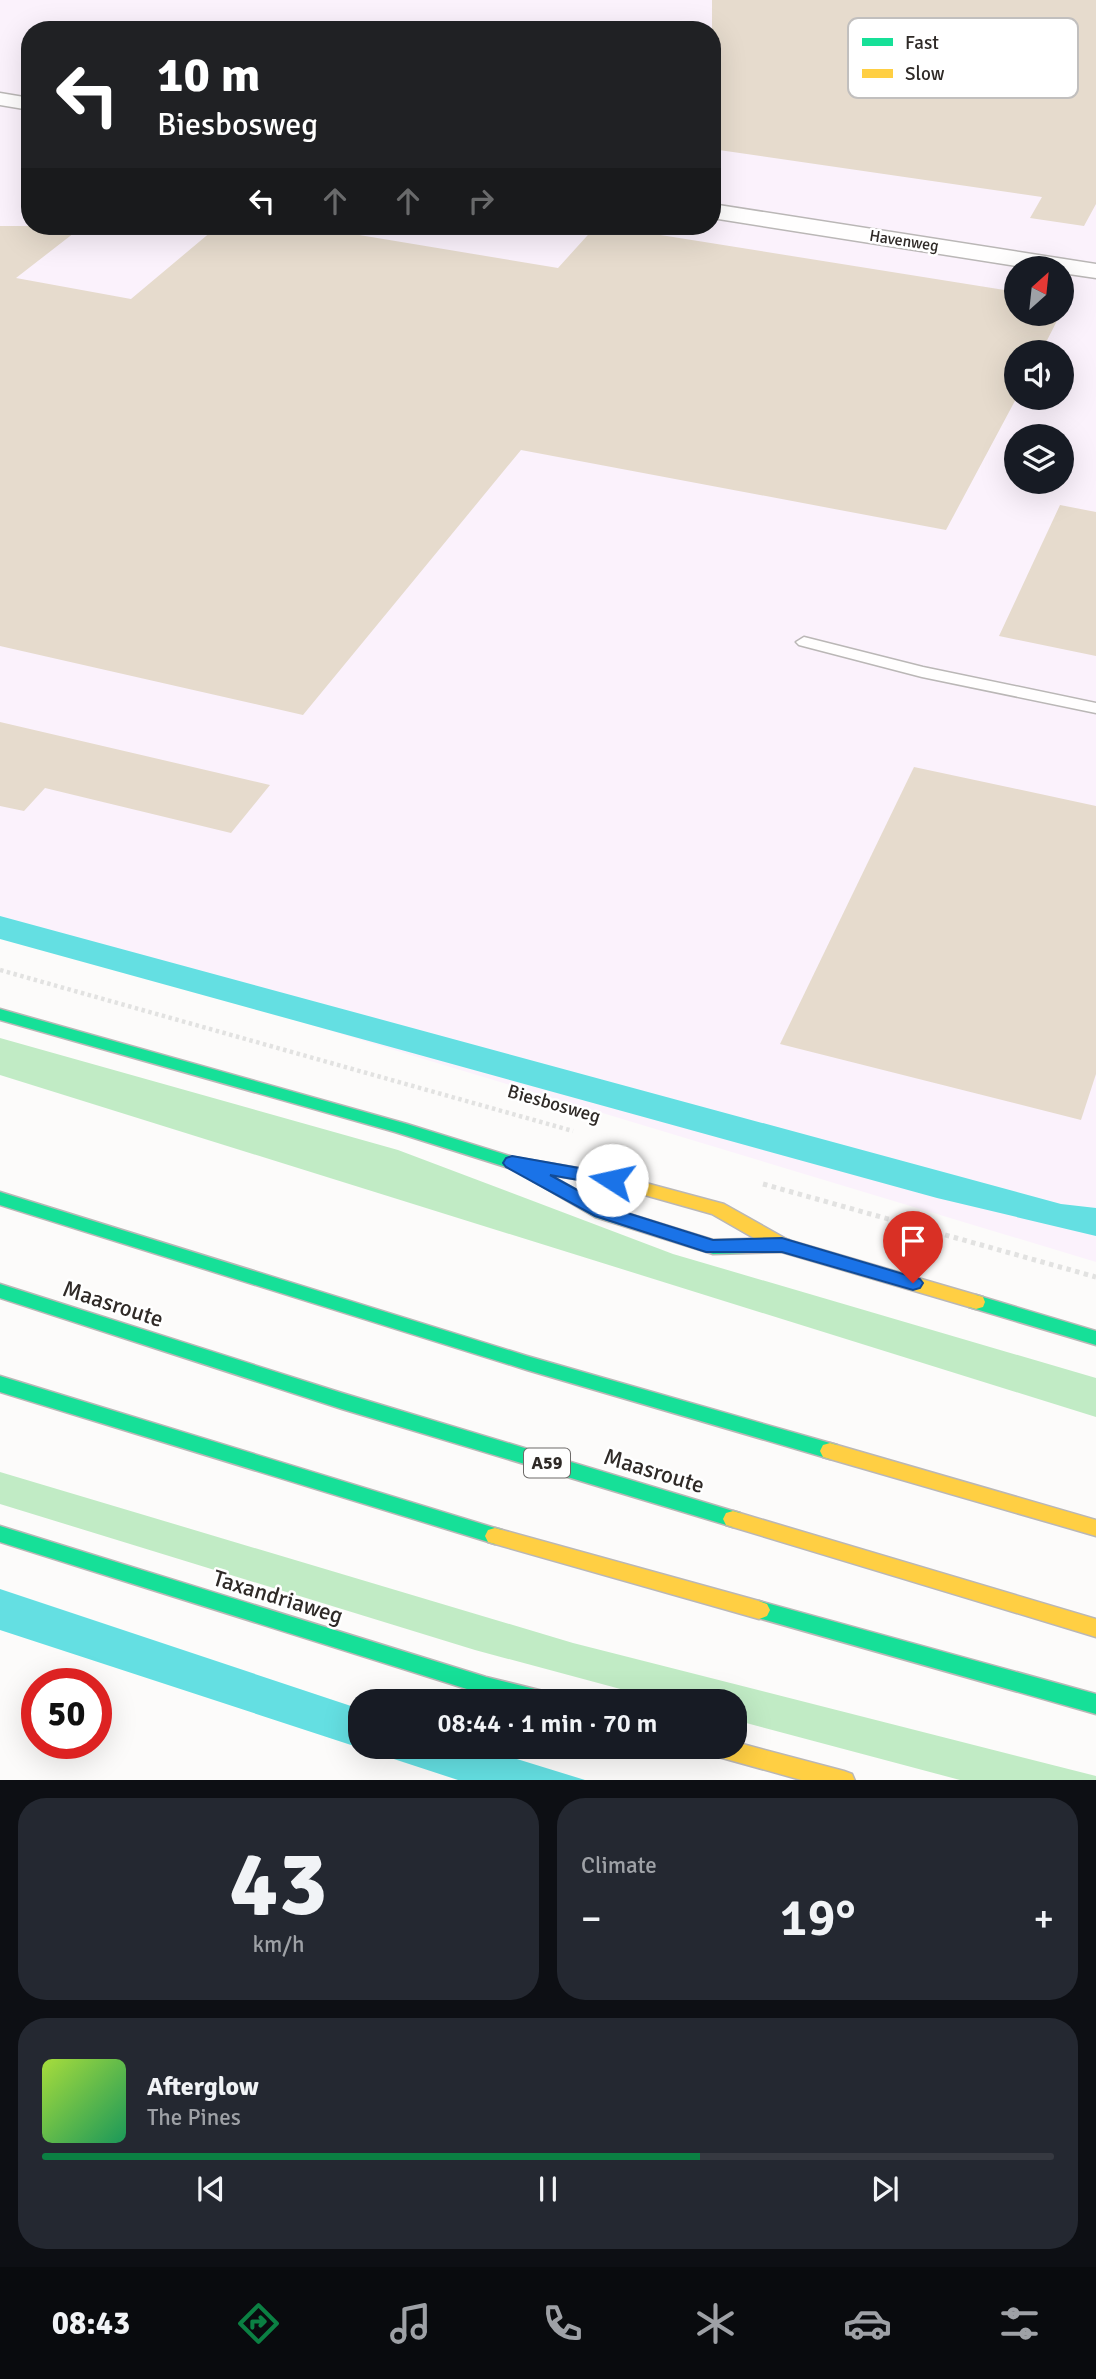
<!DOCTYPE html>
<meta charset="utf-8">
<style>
:root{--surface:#171b24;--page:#242831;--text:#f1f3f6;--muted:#9ea1a6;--line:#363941;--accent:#0b8043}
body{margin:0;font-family:Signika,sans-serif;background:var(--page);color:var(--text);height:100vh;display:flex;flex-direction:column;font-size:26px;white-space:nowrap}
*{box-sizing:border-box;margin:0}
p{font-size:23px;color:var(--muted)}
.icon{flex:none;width:38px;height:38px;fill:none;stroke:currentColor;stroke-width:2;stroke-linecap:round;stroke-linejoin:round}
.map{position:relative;height:1780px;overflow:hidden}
.panel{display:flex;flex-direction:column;gap:18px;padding:18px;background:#0d0f14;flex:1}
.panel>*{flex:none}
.top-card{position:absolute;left:21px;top:21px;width:700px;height:214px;border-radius:28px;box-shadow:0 7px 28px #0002;background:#202124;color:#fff;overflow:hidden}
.needle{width:46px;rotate:27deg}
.tools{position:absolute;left:1004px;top:256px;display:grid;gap:14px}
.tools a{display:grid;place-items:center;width:70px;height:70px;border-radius:50%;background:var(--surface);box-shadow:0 7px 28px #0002;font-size:35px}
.speed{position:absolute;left:21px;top:1668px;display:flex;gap:14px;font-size:35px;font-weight:700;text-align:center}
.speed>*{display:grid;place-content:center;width:91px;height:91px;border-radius:50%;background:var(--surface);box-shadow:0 7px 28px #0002;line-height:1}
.speed .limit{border:10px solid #d22;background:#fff;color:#111}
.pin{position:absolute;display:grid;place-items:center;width:60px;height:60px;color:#fff;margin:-72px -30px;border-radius:50% 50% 50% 0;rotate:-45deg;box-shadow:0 0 7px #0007}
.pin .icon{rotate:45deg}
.me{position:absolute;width:77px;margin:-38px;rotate:280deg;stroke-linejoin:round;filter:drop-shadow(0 0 5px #0008)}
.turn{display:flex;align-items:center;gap:24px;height:147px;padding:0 21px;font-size:32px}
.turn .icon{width:91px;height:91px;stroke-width:2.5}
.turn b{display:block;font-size:49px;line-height:60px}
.lanes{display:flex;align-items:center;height:66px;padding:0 21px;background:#0003;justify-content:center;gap:35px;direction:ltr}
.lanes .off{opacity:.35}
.big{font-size:52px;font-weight:600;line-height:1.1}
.panel .widget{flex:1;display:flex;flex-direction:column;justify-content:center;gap:10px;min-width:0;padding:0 24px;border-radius:28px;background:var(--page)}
.panel .dial{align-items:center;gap:0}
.dial b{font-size:91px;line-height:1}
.song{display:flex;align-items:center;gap:21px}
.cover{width:84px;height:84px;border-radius:10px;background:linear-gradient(135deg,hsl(80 70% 55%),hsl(150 70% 35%))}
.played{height:7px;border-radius:4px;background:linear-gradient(90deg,var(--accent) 65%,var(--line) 65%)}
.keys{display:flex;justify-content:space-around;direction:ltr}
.heat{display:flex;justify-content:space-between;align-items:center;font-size:38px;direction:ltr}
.panel .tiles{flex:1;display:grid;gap:18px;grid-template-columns:1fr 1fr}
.widget:last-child{grid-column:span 2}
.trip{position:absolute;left:348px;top:1689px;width:399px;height:70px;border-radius:28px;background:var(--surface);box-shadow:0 7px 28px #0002;font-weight:600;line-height:70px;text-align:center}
.tabs{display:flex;height:112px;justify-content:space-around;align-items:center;background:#090b0e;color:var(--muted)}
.tabs .icon{width:49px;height:49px}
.tabs .selected{color:var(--accent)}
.tabs b{font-size:32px;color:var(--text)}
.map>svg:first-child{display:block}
.industrial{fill:#fbf2fc;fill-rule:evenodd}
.green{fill:#c1ebc5}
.water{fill:#64dfe2}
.building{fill:#e6dbcd}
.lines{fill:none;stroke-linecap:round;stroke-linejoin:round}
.lane-casing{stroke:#bab7b6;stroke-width:3}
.street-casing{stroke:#bab7b6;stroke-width:3}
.fast-casing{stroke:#bab7b6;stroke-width:3}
.slow-casing{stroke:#bab7b6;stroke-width:3}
.path-far1{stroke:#e2e2e1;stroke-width:4.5;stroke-dasharray:3.5 3.5;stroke-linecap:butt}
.path{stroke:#e2e2e1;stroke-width:5;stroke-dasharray:4.5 4.5;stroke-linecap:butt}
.lane{fill:#fffefe;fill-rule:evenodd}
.street{fill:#fffefe;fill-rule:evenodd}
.fast{fill:#16e098;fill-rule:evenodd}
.slow{fill:#ffcf43;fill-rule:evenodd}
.route{fill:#1a73e8;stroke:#114b97;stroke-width:2}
.labels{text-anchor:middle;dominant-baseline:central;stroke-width:5;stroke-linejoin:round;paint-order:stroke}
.far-street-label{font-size:16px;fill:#2f2a27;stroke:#fff}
.shield{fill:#fff;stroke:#6d6a68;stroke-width:2}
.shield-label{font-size:18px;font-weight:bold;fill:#2f2a27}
.street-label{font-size:19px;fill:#2f2a27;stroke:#fff}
.near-street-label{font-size:23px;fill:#2f2a27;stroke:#fff}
.key{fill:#fff;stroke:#c1bfbe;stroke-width:2}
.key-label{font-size:19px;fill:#2f2a27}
</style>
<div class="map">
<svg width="1096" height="1781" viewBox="0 0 1096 1781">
<rect width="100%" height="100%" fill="#fcfbfa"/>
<!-- industrial -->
<path class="industrial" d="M0,0H1096V1262L0,931ZM30,30H712V226H30ZM1017,268H1062V313H1017ZM1017,352H1062V397H1017ZM1017,436H1062V481H1017Z"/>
<!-- green -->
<g class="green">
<polygon points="0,1038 398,1150 673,1254 1096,1378 1096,1417 0,1075"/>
<polygon points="0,1472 573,1643 1096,1776 1096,1780 960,1780 735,1720 735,1701 665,1701 475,1650 0,1504"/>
</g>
<!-- water -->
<g class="water">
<polygon points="0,916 1061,1204 1096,1208 1096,1236 937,1198 0,939"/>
<polygon points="0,1589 360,1709 360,1746 478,1747 585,1780 458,1780 0,1630"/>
</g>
<!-- building -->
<g class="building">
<polygon points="712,0 1096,0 1096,204 1084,226 1030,218 1042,197 712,149"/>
<polygon points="0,226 83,226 16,278 131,299 218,226 305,226 558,268 596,226 604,226 1017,292 1017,313 1061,313 1041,352 1017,352 1017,397 946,530 521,450 303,715 0,646"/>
<polygon points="1060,505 1096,512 1096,656 999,636"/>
<polygon points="0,722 270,785 231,833 45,788 24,811 0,806"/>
<polygon points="914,767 1096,806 1096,1074 1081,1120 780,1044"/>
</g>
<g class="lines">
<defs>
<polygon id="lane" points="804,637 923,667 1096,703 1096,713 922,677 799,645 796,642"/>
<g id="street">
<polygon points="0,93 30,98 30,110 0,105"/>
<polygon points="712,204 1096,264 1096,278 1062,273 1062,268 1029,268 712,218"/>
</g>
<g id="fast">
<polygon points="0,1009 407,1124 513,1157 607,1173 610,1177 607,1181 601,1183 550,1175 607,1207 713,1240 782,1238 789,1240 791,1245 789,1250 782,1252 713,1254 595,1217 533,1181 530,1177 533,1173 512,1169 395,1132 0,1020"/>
<polygon points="0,1192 527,1356 830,1443 837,1445 840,1451 837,1457 830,1459 527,1370 0,1205"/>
<polygon points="0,1284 342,1393 733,1511 740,1513 743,1519 740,1525 733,1527 342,1409 0,1298"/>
<polygon points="976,1295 1096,1331 1096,1345 969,1307 967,1302 969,1297"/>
<polygon points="0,1376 495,1528 502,1530 505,1536 502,1542 495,1544 0,1392"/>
<polygon points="0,1526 486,1677 543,1691 551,1694 554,1701 507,1701 486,1695 0,1542"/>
<polygon points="759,1601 1096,1694 1096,1714 751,1616 748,1610 751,1604"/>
</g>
<g id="slow">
<polygon points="601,1171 724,1204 788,1240 983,1297 985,1302 983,1307 976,1309 775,1250 712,1214 595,1181 592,1177 595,1173"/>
<polygon points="830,1443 1096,1520 1096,1536 823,1457 820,1451 823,1445"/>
<polygon points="733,1511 1096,1619 1096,1637 726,1525 723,1519 726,1513"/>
<polygon points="495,1528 759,1601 767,1604 770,1610 767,1616 759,1619 488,1542 485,1536 488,1530"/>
<polygon points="735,1742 844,1771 852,1774 855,1781 805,1781 715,1756 707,1753 704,1746 735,1746"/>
</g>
</defs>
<!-- lane casing -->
<use href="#lane" class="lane-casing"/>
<!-- street casing -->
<use href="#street" class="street-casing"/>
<!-- fast casing -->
<use href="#fast" class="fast-casing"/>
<!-- slow casing -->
<use href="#slow" class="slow-casing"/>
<!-- path-far1 -->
<polyline class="path-far1" points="0,970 573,1131"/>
<!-- path -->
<polyline class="path" points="763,1184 1096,1277"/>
<!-- lane -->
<use href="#lane" class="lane"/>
<!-- street -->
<use href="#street" class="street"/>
<!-- fast -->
<use href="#fast" class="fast"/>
<!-- slow -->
<use href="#slow" class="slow"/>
</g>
<!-- route -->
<polygon class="route" points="512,1156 618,1175 621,1180 618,1184 612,1186 550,1175 608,1207 713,1240 782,1238 920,1279 923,1283 920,1288 913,1290 782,1252 706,1252 595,1216 506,1167 503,1163 506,1158"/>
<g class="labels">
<!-- far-street labels -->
<g class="far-street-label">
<text transform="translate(904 241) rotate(9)">Havenweg</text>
</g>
<!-- shield labels -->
<rect class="shield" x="524" y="1448.5" width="46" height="29" rx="5"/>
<g class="shield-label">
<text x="547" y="1463">A59</text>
</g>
<!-- street labels -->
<g class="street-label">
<text transform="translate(554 1104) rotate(16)">Biesbosweg</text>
</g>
<!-- near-street labels -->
<g class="near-street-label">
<text transform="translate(113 1304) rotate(18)">Maasroute</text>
<text transform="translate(654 1471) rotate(17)">Maasroute</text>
<text transform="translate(278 1597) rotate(17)">Taxandriaweg</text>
</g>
</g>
<!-- legend -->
<rect x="848" y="18" width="230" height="80" rx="10" class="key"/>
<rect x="862" y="38" width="31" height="8" fill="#16e098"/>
<rect x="862" y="69" width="31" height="9" fill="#ffcf43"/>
<g class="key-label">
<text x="905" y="49">Fast</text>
<text x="905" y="80">Slow</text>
</g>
</svg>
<div class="tools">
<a><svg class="needle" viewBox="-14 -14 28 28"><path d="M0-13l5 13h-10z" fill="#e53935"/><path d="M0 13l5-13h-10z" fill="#9ea1a6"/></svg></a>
<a><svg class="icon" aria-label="sound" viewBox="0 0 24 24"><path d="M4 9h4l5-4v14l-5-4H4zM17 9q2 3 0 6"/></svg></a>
<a><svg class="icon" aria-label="layers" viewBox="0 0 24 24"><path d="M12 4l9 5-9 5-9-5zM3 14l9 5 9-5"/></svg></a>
</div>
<div class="speed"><div class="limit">50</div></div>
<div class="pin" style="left:913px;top:1283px;background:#d93025"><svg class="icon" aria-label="arrive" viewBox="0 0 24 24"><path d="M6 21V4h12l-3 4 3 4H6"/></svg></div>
<svg class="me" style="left:612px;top:1180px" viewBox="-20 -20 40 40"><circle r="19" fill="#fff"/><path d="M0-13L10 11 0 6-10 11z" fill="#1a73e8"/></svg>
<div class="trip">08:44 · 1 min · 70 m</div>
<div class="top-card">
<div class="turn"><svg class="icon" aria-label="left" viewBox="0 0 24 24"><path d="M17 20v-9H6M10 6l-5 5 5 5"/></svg><div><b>10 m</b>Biesbosweg</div></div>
<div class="lanes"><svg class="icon" aria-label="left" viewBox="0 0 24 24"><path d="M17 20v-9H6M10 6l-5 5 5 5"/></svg><svg class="icon off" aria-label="ahead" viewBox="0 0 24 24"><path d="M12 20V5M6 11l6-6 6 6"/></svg><svg class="icon off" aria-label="ahead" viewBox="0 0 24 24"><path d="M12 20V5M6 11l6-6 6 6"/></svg><svg class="icon off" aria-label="right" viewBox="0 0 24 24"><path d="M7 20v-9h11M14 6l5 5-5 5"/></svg></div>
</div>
</div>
<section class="panel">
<div class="tiles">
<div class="widget dial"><b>43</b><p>km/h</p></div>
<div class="widget"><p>Climate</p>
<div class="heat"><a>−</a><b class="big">19°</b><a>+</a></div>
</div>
<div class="widget">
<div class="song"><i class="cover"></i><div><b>Afterglow</b><p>The Pines</p></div></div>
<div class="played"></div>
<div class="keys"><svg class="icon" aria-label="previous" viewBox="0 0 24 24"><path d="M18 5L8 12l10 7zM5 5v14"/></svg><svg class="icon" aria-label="pause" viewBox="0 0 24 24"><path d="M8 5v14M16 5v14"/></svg><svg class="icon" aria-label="next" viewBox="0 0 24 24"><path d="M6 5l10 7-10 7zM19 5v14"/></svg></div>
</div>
</div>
</section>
<nav class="tabs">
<b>08:43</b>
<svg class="icon selected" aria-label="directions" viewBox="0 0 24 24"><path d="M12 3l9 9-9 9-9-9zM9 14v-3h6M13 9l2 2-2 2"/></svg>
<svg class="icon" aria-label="music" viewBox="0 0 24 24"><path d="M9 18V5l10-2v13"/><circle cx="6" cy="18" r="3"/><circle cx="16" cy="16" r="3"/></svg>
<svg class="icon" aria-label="phone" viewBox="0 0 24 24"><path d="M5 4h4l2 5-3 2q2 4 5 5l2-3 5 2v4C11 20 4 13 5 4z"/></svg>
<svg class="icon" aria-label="climate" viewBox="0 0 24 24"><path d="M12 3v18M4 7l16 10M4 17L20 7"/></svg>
<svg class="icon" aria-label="car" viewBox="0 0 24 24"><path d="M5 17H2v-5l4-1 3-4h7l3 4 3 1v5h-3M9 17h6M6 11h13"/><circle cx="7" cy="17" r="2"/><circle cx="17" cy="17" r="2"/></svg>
<svg class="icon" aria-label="filters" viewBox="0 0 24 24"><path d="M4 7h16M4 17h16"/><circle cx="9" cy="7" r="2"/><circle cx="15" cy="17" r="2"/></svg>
</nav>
